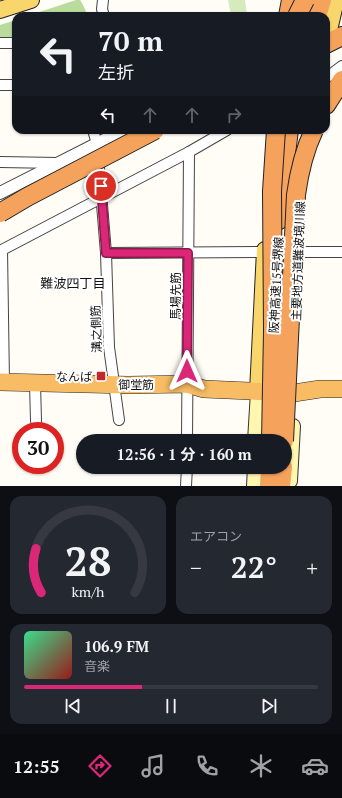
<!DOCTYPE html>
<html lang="ja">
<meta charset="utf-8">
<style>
:root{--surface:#171b24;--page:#242831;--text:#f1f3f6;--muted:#9ea1a6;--line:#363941;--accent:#db2777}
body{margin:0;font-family:"PT Serif","Noto Sans JP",serif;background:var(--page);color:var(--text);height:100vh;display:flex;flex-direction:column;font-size:15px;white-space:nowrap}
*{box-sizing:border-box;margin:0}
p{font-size:13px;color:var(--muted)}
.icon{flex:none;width:22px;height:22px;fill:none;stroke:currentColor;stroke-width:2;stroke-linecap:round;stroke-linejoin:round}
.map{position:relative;height:486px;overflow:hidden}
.sheet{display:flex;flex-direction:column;gap:10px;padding:10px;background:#0d0f14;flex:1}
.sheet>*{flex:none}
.banner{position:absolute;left:12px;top:12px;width:318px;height:122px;border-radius:12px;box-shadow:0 1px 3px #0004;background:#171b24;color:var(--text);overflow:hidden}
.speed{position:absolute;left:12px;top:422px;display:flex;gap:8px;font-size:20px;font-weight:700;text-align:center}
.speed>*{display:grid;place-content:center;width:52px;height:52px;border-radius:50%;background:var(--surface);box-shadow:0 1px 3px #0004;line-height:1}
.speed .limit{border:6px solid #d22;background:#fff;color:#111}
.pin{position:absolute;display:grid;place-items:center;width:34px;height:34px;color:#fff;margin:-17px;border:2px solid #fff;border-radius:50%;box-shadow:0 1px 4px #0007}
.me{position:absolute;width:44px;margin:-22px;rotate:0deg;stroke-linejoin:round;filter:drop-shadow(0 0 3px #0008)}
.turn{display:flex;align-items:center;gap:14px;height:84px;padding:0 20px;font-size:18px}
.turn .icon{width:52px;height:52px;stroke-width:2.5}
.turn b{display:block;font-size:28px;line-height:34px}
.lanes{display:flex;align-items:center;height:38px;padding:0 20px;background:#0003;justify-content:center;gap:20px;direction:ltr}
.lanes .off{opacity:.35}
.big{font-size:30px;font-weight:700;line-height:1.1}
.sheet .widget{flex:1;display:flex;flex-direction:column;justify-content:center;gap:6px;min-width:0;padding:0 14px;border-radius:12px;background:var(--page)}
.sheet .dial{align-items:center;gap:0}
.dial svg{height:104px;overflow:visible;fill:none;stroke:var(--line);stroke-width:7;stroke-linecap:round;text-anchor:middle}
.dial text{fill:var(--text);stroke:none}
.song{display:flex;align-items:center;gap:12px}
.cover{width:48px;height:48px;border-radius:6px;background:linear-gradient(135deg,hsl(150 70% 55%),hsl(0 70% 35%))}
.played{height:4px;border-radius:2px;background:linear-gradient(90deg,var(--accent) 40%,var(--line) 40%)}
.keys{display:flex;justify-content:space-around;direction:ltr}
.heat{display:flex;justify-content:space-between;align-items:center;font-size:22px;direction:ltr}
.sheet .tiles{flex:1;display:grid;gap:10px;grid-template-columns:1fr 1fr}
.widget:last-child{grid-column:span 2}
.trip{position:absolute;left:76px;top:434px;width:216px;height:40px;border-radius:20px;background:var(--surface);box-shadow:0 1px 3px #0004;font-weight:700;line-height:40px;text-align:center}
.tabs{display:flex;height:64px;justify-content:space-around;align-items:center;background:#090b0e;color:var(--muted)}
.tabs .icon{width:28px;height:28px}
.tabs .active{color:var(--accent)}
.tabs b{font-size:18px;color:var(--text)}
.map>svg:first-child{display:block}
.green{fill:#d5ebbd}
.forest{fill:#b9dc9c}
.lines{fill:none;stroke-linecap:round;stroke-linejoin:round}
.minor-casing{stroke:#444;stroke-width:12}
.tertiary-casing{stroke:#444;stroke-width:14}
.secondary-casing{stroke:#333;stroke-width:16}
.primary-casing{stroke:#222;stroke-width:18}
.trunk-casing{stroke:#222;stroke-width:18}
.motorway-casing{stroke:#222;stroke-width:20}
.minor{stroke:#fff;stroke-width:10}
.tertiary{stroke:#fff;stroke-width:12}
.secondary{stroke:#fff6b0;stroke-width:14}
.primary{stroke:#f9d66b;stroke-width:16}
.trunk{stroke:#f7bc64;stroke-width:17}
.motorway{stroke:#f5a25d;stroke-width:18}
.motorway-bridge-casing{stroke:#222;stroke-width:20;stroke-linecap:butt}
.motorway-bridge{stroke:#f5a25d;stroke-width:18}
.route-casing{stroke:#8e194d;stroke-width:10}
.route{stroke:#db2777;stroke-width:7}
.poi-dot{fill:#c4262e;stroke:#fff;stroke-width:1.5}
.labels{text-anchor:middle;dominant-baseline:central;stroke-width:4;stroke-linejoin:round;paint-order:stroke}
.street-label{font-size:12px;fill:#111;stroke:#fff}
.poi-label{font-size:12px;fill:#111;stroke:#fff;text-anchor:end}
.neighbourhood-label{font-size:13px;fill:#111;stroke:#fff}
</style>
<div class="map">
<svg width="342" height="486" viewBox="0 0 342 486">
<rect width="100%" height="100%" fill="#fffdf5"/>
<!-- green -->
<polygon class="green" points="228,0 245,0 247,15 231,15"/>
<!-- forest -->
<g class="forest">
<polygon points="76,0 80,0 83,5 88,16 27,16"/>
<polygon points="16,20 16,38 0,38 0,25"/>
</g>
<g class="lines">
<defs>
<g id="minor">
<polyline points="103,0 102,9 104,16"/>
<polyline points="0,43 16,43"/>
<polyline points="326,78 342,66"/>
<polyline points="0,85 16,85"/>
<polyline points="93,130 97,144 106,253 109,347 119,420"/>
<polyline points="0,162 58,163"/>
<polyline points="2,250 4,382"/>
<polyline points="0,251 189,152 227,130"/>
<polyline points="299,252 342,252"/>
<polyline points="106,253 265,252"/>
<polyline points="35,383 36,421"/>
<polyline points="187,441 189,152"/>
<polyline points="186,486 187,467"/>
</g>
<polyline id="tertiary" points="0,193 124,130"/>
<g id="secondary">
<polyline points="255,441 258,392"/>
<polyline points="290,481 293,426"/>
<polyline points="254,486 255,467"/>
</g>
<g id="primary">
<polyline points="0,10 31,0"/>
<polyline points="326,43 336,0"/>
<polyline points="258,392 265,250"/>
</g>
<polyline id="trunk" points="0,382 128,385 187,384 204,389 294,393 320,389 342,389"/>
<g id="motorway">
<polyline points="288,16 291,0"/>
<polyline points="317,16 322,0"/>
<polyline points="326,44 342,36"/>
<polyline points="326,105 342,80"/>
<polyline points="279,220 283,177 289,130"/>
<polyline points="269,486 270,467"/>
<polyline points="281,486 283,467"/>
</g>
</defs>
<!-- minor casing -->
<use href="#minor" class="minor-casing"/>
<!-- tertiary casing -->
<use href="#tertiary" class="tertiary-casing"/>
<!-- secondary casing -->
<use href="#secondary" class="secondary-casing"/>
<!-- primary casing -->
<use href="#primary" class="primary-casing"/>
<!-- trunk casing -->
<use href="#trunk" class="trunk-casing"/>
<!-- motorway casing -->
<use href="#motorway" class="motorway-casing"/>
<!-- minor -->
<use href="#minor" class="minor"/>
<!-- tertiary -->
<use href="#tertiary" class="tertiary"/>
<!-- secondary -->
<use href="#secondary" class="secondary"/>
<!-- primary -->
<use href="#primary" class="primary"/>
<!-- trunk -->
<use href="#trunk" class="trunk"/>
<!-- motorway -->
<use href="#motorway" class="motorway"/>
<defs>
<g id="motorway-bridge">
<polyline points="297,16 305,0"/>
<polyline points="0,213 27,197 155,130"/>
<polyline points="271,441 273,331 272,191 276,130"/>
<path d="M284,441L296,195C299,173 304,151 314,130"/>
</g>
</defs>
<!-- motorway-bridge casing -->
<use href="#motorway-bridge" class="motorway-bridge-casing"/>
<!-- motorway-bridge -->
<use href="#motorway-bridge" class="motorway-bridge"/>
</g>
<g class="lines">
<defs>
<polyline id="route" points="101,186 106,253 188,253 187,371"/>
</defs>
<!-- route casing -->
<use href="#route" class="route-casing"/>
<!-- route -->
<use href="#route" class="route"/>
</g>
<!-- markers -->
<rect class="poi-dot" x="96" y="371" width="10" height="10" rx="2"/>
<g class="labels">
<!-- street labels -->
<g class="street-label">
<text transform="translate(298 261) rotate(-88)">主要地方道難波境川線</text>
<text transform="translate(276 285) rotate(-87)">阪神高速15号堺線</text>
<text transform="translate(175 296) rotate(-90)">馬場先筋</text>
<text transform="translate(96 329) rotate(-92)">溝之側筋</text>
<text x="136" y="384">御堂筋</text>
</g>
<!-- poi labels -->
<g class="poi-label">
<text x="92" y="376">なんば</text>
</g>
<!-- neighbourhood labels -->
<g class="neighbourhood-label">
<text x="73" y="283">難波四丁目</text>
</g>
</g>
</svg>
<div class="speed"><div class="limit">30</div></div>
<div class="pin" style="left:101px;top:186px;background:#d93025"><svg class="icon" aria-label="arrive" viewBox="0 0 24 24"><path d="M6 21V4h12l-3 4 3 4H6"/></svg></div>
<svg class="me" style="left:187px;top:371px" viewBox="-20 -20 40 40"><path d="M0-17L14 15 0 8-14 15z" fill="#db2777" stroke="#fff" stroke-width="4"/></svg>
<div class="trip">12:56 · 1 分 · 160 m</div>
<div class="banner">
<div class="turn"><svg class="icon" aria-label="left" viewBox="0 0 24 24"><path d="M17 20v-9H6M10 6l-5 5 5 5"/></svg><div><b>70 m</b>左折</div></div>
<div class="lanes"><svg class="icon" aria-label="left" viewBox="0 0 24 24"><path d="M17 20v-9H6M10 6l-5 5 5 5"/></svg><svg class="icon off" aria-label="ahead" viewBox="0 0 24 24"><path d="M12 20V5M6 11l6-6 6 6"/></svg><svg class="icon off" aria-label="ahead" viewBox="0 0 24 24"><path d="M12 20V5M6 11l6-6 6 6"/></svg><svg class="icon off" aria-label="right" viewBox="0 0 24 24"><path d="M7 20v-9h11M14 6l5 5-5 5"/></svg></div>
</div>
</div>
<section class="sheet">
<div class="tiles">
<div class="widget dial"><svg viewBox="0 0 100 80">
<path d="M14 69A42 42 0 1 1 86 69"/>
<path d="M14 69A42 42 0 0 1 10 35" stroke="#db2777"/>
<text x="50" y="56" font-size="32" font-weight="700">28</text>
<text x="50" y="72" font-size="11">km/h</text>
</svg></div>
<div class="widget"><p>エアコン</p>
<div class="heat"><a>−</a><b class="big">22°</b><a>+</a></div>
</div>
<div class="widget">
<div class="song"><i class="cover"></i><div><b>106.9 FM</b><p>音楽</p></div></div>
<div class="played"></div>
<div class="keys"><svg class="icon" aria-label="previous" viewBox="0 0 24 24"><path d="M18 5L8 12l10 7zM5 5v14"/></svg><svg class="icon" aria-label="pause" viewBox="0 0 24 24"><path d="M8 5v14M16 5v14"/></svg><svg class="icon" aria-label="next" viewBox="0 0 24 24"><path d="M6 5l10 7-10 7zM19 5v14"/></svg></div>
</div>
</div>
</section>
<nav class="tabs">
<b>12:55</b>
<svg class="icon active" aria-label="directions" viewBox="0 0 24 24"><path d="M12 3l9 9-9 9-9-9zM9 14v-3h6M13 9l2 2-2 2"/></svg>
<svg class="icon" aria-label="music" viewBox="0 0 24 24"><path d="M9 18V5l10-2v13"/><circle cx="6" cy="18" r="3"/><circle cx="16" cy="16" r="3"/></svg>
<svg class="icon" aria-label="phone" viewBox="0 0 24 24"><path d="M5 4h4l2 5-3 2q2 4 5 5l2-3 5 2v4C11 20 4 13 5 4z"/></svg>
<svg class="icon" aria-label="climate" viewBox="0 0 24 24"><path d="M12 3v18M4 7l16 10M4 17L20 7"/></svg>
<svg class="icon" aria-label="car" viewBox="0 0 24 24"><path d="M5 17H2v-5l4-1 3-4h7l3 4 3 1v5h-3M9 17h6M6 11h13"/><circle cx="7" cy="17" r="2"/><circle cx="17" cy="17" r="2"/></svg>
</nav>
